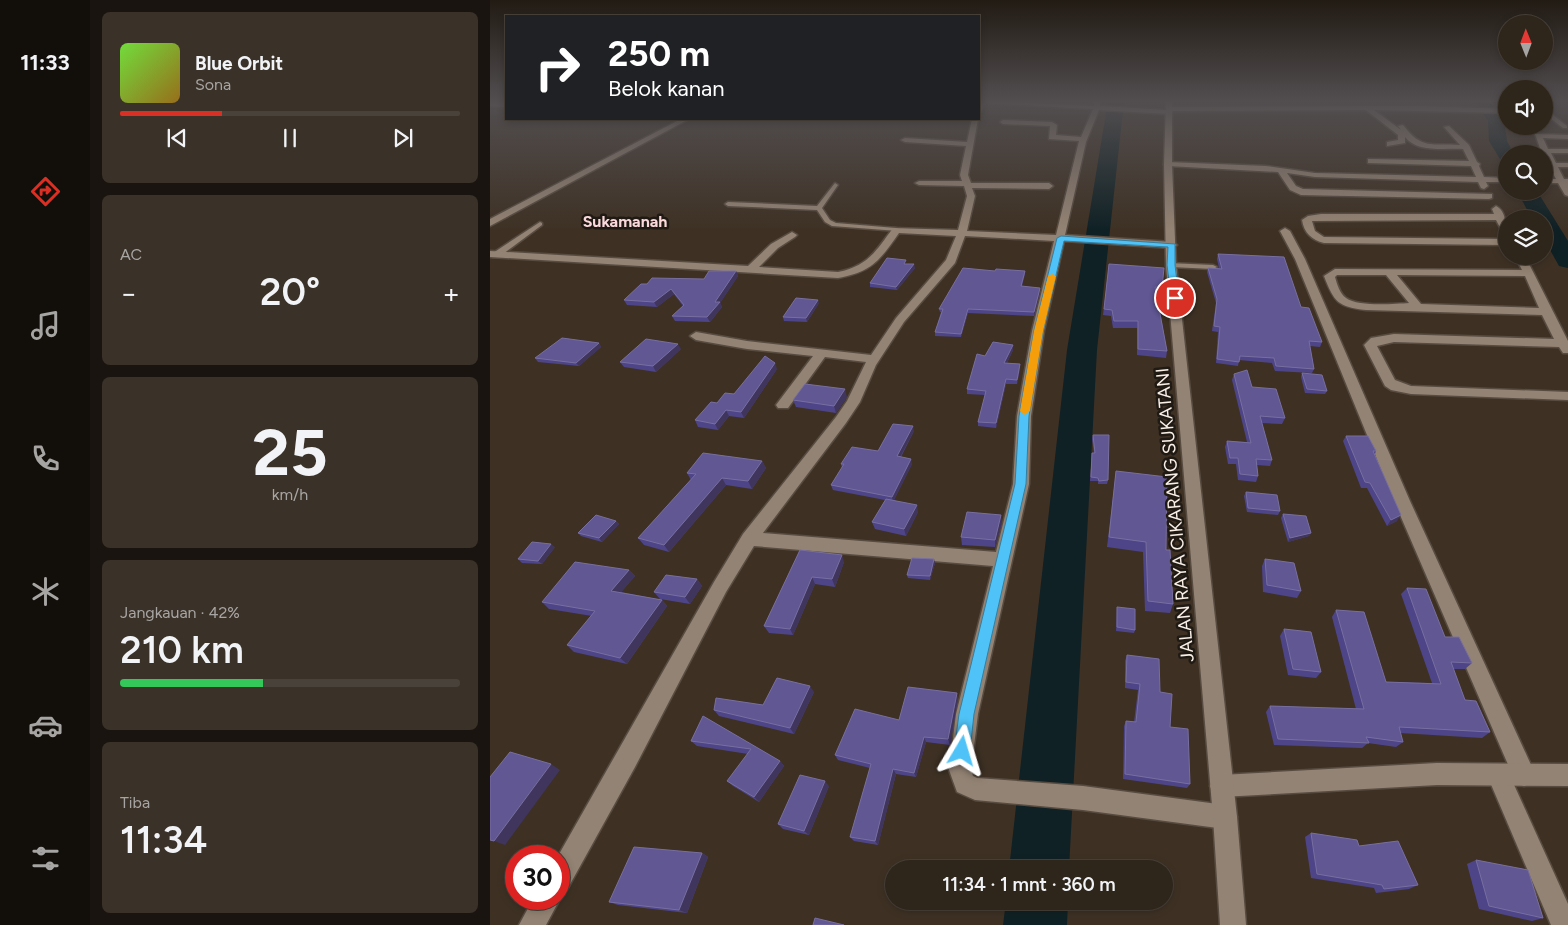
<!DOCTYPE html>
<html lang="id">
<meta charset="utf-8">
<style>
:root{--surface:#2e251b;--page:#3a3128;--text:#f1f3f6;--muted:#a7a5a3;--line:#49423a;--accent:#d93025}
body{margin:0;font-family:Figtree,sans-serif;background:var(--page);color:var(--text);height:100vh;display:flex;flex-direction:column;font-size:19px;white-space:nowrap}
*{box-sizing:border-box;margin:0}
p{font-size:16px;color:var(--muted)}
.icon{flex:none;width:28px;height:28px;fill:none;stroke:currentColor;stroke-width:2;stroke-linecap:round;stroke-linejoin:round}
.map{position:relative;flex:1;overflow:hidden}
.panel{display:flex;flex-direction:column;gap:12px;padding:12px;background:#19140f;width:400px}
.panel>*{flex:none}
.guide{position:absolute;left:15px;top:15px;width:475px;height:105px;border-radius:0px;box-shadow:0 2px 8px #0003,0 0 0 1px var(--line);background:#202124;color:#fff;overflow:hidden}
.needle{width:32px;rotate:359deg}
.buttons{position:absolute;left:1008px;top:15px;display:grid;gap:10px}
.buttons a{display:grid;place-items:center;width:55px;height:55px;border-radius:50%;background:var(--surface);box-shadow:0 2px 8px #0003,0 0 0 1px var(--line);font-size:25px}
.speed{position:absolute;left:15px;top:845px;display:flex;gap:10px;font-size:25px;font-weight:700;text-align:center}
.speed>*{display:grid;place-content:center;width:65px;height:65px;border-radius:50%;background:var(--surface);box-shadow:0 2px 8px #0003,0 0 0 1px var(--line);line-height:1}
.speed .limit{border:8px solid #d22;background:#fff;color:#111}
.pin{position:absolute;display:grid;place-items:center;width:42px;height:42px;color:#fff;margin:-21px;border:2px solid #fff;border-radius:50%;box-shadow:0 1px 5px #0007}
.me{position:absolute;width:55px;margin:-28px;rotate:7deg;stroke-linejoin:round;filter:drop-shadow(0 0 4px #0008)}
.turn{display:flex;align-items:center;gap:18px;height:105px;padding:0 20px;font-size:22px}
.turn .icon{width:65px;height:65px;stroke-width:2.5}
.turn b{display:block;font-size:35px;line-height:42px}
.big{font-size:38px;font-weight:600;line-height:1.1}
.panel .card{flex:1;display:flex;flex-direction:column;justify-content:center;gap:8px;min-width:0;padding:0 18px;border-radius:8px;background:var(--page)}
.panel .dial{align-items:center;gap:0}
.dial b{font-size:65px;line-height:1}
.song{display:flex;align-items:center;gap:15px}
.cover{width:60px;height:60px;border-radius:8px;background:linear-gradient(135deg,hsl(100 70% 55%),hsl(40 70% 35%))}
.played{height:5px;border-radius:2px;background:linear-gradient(90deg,var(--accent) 30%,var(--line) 30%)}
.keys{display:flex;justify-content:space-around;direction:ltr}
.heat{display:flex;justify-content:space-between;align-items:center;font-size:28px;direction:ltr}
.charge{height:8px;border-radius:4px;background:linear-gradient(90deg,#34c759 42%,var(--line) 0)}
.trip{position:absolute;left:395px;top:860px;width:288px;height:50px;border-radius:25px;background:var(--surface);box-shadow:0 2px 8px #0003,0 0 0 1px var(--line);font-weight:600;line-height:50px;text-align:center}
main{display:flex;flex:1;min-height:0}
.tabs{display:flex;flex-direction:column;width:90px;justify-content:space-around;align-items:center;background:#120f0b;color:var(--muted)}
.tabs .icon{width:35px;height:35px}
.tabs .selected{color:var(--accent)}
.tabs b{font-size:22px;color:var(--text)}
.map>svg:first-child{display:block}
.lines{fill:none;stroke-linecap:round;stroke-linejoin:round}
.river{fill:#102125;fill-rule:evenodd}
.service-casing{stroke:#584c41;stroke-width:3}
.minor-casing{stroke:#584c41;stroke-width:3}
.tertiary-casing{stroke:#584c41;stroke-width:3}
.secondary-casing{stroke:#584c41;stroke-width:3}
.service{fill:#938374;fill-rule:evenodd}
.minor{fill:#938374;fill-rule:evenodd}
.tertiary{fill:#938374;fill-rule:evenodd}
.secondary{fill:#938374;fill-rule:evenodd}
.wall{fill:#4e4588}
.shaded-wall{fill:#40355c}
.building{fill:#605793;stroke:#786fa0}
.route{fill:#4fc3f7;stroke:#337fa1}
.slow{fill:#f59e0b}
.labels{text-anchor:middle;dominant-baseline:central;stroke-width:5;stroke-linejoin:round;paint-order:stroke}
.far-quarter-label{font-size:16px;font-weight:bold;fill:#fbd8db;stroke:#201a14}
.street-label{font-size:18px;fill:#f9f0e8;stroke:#201a14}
</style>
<main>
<nav class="tabs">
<b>11:33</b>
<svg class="icon selected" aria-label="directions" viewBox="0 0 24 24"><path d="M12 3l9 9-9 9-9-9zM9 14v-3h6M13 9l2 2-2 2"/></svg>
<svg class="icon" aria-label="music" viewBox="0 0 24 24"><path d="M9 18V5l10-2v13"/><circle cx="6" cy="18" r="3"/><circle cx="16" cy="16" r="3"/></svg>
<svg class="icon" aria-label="phone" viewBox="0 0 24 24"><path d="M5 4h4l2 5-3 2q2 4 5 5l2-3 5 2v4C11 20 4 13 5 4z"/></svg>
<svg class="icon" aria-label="climate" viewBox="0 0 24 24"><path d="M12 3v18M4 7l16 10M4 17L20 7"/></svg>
<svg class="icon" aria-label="car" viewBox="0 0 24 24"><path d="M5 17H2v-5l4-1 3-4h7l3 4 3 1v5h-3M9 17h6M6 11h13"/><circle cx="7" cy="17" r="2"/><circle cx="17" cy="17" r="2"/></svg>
<svg class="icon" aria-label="filters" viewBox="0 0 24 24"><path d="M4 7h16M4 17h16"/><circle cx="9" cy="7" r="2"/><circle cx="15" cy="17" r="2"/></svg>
</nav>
<section class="panel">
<div class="card">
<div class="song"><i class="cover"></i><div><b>Blue Orbit</b><p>Sona</p></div></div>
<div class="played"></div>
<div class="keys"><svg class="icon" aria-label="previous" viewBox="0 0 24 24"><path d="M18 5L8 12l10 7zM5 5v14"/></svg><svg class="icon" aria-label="pause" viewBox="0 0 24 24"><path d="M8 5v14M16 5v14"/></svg><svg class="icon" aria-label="next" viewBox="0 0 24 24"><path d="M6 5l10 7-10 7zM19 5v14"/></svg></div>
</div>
<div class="card"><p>AC</p>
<div class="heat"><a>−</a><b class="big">20°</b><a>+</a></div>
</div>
<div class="card dial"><b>25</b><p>km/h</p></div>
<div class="card"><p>Jangkauan · 42%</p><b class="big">210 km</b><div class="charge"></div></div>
<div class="card"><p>Tiba</p><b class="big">11:34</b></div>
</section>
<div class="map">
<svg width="1078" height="925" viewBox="0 0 1078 925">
<rect width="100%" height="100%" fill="#3e3124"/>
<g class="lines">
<!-- river -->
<g class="river">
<polygon points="618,101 634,101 607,350 579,869 519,869 577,350"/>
<polygon points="984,101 999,101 1014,121 1017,141 1024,154 1016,154 1016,160 1010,159 999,141 998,121"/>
<polygon points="1027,191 1047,191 1078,241 1078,268 1069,266 1054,239 1054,219 1042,219"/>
<polygon points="516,901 578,901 577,925 513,925"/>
</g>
<defs>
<g id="service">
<polygon points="345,183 348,185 332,208 340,220 346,223 406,228 408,229 408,231 342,226 335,222 327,210 238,206 235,204 238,202 327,206"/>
<polygon points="50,222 52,223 52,225 9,257 3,257 3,253"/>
<polygon points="678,263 723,265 727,267 723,269 681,267 677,265"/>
</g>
<g id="minor">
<path d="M490,101L604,106V101H610V106L677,110L680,107L928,106L1016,109V113L884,110L911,130L908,126L913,125C932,150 941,143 970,145L954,127L959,126L979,145L987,162L990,164L989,166L994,177L1016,178V182H996L998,186L994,189L991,188L988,182L825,177L797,173L806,186L813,189L1002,194V198L999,199L811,195L800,190L788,172L678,166L674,164L678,162L776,166L825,173L986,177L981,166L878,163V159H881L979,161L973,149C955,148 927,153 915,137V143L897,146V142L908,140V135L876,110L683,111L680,114L609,110L596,142L575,235L682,242L687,245L682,248L574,241L554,331L541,416L539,484L488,714L481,770L483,776L487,778L593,786L735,805L743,809L747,817L743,825L735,829L593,810L485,800L467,792L459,770L466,714L503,566L264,546L236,592L145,767L78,888L69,891L68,856L224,582L253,534L346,417L357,401L376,362L335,357L298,408H288L286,405L323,356L257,349L206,340L200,336L206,332L257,341L381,355L406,318L456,260L466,236L409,233C390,260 382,272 348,278L0,257V251L258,266L281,244L302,232L307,235L305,237L288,248L269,267L348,272C378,266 386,251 403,228L468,230L477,196L474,186L429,185L425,183L429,181H472L470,175L476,146L415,142L411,140L415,138L477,142L482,119H488L478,175L481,183H559L563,186L559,189L482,188L485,196L477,231L566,235L589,141L559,139L560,126L513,124L510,122L513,120L562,122L567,125L566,135L591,137L603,109L495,103L491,111L489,112ZM475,236L564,241L542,331L527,416L523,484L506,552L273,533L356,423L370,402L386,365L414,322L465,263Z"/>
<polygon points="0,102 16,103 16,107 0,106"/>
<polygon points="1054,108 1077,126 1077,128 1073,128 1054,113"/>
<polygon points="191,119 199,119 0,226 0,219"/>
<polygon points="1045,134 1078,135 1078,139 1053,138 1058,149 1078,149 1078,153 1061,153 1066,163 1078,163 1078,167 1068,167 1074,179 1078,179 1078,196 1075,195 1068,183 1054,183 1054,179 1066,179 1051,151"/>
<path d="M1006,206C1016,211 1016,224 1016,234L1013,233L1006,220L822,221L825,231L834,237L1016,239V245L834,243C822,240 814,233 812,220L818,216L831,214H1004L1002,209Z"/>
<polygon points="795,228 800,231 815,259 920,501 1042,767 1045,775 1042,783 1034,786 1026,783 904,501 805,259 790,231"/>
<path d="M1025,256H1035L1078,341V353H1073L1069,347L904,342L887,346L905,380L921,386L1078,392V400L921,394L901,390L895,386L874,345L881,338L904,334L1064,339L1052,315L876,310C848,307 844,302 834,276L845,269L1032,270ZM847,275H896L919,303C903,304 868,307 856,298C850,294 847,284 845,277ZM907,275L1035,276L1049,308L931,304Z"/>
<polygon points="1008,764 1016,767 1078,904 1078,925 1061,925 997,775 1000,767"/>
<polygon points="69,897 70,899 56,925 29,925 43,899 69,899"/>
</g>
<polygon id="tertiary" points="947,763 1078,764 1078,786 947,785 731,797 723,794 720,786 723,778 731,775"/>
<polygon id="secondary" points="676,101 682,101 682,164 686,265 747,817 756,925 730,925 723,817 676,265 674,164"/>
</defs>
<!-- service casing -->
<use href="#service" class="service-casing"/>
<!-- minor casing -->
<use href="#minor" class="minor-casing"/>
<!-- tertiary casing -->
<use href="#tertiary" class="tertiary-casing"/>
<!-- secondary casing -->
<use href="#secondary" class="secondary-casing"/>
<!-- service -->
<use href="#service" class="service"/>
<!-- minor -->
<use href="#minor" class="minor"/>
<!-- tertiary -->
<use href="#tertiary" class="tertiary"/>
<!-- secondary -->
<use href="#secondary" class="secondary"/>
</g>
<!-- wall -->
<g class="wall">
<polygon points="728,254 811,307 832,342 830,347 820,346 824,369 822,373 785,371 782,363 749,360 748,366 726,363 728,332 722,331 726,303 717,272 718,268 729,268 727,259"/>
<polygon points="417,264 425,268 407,290 380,287 380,283"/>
<polygon points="619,264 672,288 671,294 667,294 677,351 676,358 647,355 647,328 623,328 621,316 613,315"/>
<polygon points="246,271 248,276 230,303 232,307 220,322 185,321 182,316 193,306 184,294 167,307 137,305 134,300 157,284 214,279"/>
<polygon points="535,274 532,286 550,291 544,316 478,313 471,337 445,336 445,332 451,312 450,312 449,309"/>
<polygon points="329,303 317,322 294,321 293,317"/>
<polygon points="109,343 111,347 89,366 48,362 45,358"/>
<polygon points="191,349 166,372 134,367 130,362"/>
<polygon points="523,350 517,363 530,364 530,368 527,384 516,384 506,428 488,426 488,422 495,395 477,394 477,389 495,356"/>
<polygon points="287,369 254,418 239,416 228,430 208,427 205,420 227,403"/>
<polygon points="812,373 837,391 835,394 815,393 811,377"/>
<polygon points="744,374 762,387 795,418 792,424 772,423 782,460 780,466 767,465 768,476 766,482 748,480 746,464 738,464 735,447 737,441 757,442 742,380"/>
<polygon points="357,397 346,413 306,407 303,400"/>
<polygon points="424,431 411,457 422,464 404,500 428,512 416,536 385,529 382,522 395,500 343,490 341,485 352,468 351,464 388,451"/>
<polygon points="603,435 618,480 617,484 608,484 608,481 600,481 602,453 604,453 602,439"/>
<polygon points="856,436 886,451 885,454 907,521 897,526 877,488 871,488 853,441"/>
<polygon points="272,461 276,468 262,489 236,485 179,552 154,545 148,538 201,480 197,473"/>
<polygon points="626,471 683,604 680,613 655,611 653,552 617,547"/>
<polygon points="756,492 790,511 788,515 757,512 754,496"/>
<polygon points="793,514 821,533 819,536 798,542 791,518"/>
<polygon points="126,521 129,524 112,542 91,536 88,533"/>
<polygon points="512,522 505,547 472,545 471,537"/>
<polygon points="65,547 52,564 32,563 28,559"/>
<polygon points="310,550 354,562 345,587 325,584 303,635 279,633 274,626"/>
<polygon points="775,559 811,591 807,598 773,592 772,566"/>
<polygon points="445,563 440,580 418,578 417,575"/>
<polygon points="139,570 145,576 131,592 172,600 177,606 137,664 84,652 77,645 102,616 59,609 52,602"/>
<polygon points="207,579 212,586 200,604 170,599 164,592"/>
<polygon points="917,588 955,637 982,663 975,669 963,669 975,700 1000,732 992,738 910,733 913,742 906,747 878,743 872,748 784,745 776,712 780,706 866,709 842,617 846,610 896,682 942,683 911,594"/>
<polygon points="627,607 645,630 644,633 626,631"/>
<polygon points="794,629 831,672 826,678 798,675 790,636"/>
<polygon points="637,655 670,692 680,727 700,784 697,788 633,779 634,726 636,721 644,722 648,690 635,688 635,661"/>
<polygon points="324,692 304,734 229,716 224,710 273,705"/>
<polygon points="468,698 460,745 436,742 426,777 406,774 388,845 364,841 360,837 380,768 348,760 345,755 409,720"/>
<polygon points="213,716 290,761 294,766 269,802 243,786 237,781 258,754 207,746 201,741"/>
<polygon points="339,786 319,835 293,829 288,824"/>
<polygon points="821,833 869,846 928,885 919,889 886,893 884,888 821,878 815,837"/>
<polygon points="212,853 218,857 197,913 128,905 119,902"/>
<polygon points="986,860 1053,918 1042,921 989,909 977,864"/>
</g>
<!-- shaded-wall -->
<g class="shaded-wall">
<polygon points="424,264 425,268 407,290 406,287"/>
<polygon points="246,271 248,276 230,303 232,307 220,322 217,317 225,302"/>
<polygon points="550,288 550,291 544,316 544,312"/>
<polygon points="181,289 184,294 167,307 164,302"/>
<polygon points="328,300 329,303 317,322 316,318"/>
<polygon points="478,309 478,313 471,337 471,334"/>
<polygon points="109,343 111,347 89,366 86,363"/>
<polygon points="188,344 191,349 166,372 163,366"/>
<polygon points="523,345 523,350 515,367 514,363"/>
<polygon points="285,363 287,369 254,418 251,412"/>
<polygon points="530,364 530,368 527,384 527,380"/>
<polygon points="516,379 516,384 506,428 506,423"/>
<polygon points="355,389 357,397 346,413 344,406"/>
<polygon points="236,410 239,416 228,430 225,424"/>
<polygon points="423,426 424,431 408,461 407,456"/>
<polygon points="421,459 422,464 403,502 402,497"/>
<polygon points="272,461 276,468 262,489 258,481"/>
<polygon points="232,478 236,485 179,552 174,545"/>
<polygon points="427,505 428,512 416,536 414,529"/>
<polygon points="511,515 512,522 505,547 505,540"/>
<polygon points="911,515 907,521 897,526 901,520"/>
<polygon points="126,521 129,524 112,542 109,538"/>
<polygon points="821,533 819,536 798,542 800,538"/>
<polygon points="61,544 65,547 52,564 48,561"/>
<polygon points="352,555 354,562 345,587 342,579"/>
<polygon points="444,559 445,563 440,580 440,576"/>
<polygon points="139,570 145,576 127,597 121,591"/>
<polygon points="322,577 325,584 303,635 300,629"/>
<polygon points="207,579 212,586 200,604 195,597"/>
<polygon points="172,600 177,606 137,664 130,658"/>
<polygon points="320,686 324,692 304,734 300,728"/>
<polygon points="467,693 468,698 460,745 458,739"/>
<polygon points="434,737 436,742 426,777 424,773"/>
<polygon points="290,761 294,766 269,802 264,797"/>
<polygon points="61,764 70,770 15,845 4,841"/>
<polygon points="403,769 406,774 388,845 385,841"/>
<polygon points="335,781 339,786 319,835 314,831"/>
<polygon points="212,853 218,857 197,913 189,910"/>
</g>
<!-- building -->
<g class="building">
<polygon points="728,254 794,257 811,307 819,308 832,342 819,341 824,369 786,366 784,358 750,356 749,362 727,359 730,327 724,326 727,299 718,268 732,269"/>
<polygon points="397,258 416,260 414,264 424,264 406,287 380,283"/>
<polygon points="619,264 674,268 672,288 665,287 677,351 648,349 648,321 624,321 622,310 614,309"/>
<polygon points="473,268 505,271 506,269 535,271 531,286 550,288 544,312 478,309 471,334 445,332 453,309 449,309"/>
<polygon points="219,271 246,271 225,302 230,302 217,317 182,316 194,305 181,289 164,302 134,300 151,284 157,284 162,278 214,279"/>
<polygon points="306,298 328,300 316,318 293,317"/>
<polygon points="72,338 109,343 86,363 45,358"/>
<polygon points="156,339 188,344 163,366 130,362"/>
<polygon points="503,342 523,345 514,363 530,364 527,380 516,379 506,423 488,422 496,391 477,389 487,354 495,356"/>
<polygon points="275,356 285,363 251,412 236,410 225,424 205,420 221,402 227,403 235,393 244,394"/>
<polygon points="757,370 762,387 786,389 795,418 770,416 782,460 766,459 768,476 750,474 748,458 740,458 737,441 761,443 744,374"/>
<polygon points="812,373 832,375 837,391 817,389"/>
<polygon points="315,384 355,389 344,406 303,400"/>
<polygon points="403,424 423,426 407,456 421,459 402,497 341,485 354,464 351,464 362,447 388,451"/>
<polygon points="603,435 619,435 618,480 609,481 608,478 601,477 602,453 605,453"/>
<polygon points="856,436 878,436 886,451 883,451 911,515 901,520 880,483 875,482"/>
<polygon points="213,453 272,461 258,481 232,478 174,545 148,538 206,474 197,473"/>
<polygon points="626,471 677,477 676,550 680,550 683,604 658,601 656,542 619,537"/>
<polygon points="756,492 787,495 790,511 758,508"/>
<polygon points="396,499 427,505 414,529 382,522"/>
<polygon points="477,512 511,515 505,540 471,537"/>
<polygon points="793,514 816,516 821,533 800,538"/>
<polygon points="106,515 126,521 109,538 88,533"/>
<polygon points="42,542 61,544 48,561 28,559"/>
<polygon points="310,550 352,555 342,579 322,577 300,629 274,626"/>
<polygon points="422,558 444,559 440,576 417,575"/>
<polygon points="775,559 804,563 811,591 777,585"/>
<polygon points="85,562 139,570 121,591 172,600 130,658 77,645 105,611 52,602"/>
<polygon points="176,575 207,579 195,597 164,592"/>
<polygon points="917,588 936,589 955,637 969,637 982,663 961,662 975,700 986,701 1000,732 909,727 913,742 876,737 879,743 788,739 780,706 874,709 846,610 874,612 896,682 951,684"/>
<polygon points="627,607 645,609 645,630 627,627"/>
<polygon points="794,629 821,632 831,672 803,669"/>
<polygon points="637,655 669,659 670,692 682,694 680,727 698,729 700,784 635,774 636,721 646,722 650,684 636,682"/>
<polygon points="287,678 320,686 300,728 224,710 226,698 273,705"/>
<polygon points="418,687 467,693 458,739 434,737 424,773 403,769 385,841 360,837 381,764 345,755 365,709 409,720"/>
<polygon points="213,716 290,761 264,797 237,781 261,749 201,741"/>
<polygon points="20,752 61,764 4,841 0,840 0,777"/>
<polygon points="310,775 335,781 314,831 288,824"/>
<polygon points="821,833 867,840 869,846 908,841 928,885 894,889 892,885 827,874"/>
<polygon points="144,847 212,853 189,910 119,902"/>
<polygon points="986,860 1038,870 1053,918 999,906"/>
<polygon points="325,918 354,925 323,925"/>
</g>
<!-- sky -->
<linearGradient id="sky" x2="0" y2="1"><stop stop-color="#221b14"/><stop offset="0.44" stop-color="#524e50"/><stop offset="1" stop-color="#524e50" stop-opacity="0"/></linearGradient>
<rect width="1078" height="230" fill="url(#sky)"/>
<!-- route -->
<polygon class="route" points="571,236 685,244 685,265 689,298 685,301 681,298 677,265 678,247 574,241 553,331 539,416 536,484 484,714 480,751 478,757 472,760 466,757 464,751 469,714 525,484 529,416 544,331 567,238"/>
<!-- slow -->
<polygon class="slow" points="562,274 566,276 553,331 540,411 535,415 530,411 544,331 558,276"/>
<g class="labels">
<!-- far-quarter labels -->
<g class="far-quarter-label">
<text x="135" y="221">Sukamanah</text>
</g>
<!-- street labels -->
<g class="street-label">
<text transform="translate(685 515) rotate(-95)">JALAN RAYA CIKARANG SUKATANI</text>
</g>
</g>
</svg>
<div class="buttons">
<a><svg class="needle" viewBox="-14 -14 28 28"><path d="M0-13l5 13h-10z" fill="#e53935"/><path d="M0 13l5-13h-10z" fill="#a7a5a3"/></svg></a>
<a><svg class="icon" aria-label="sound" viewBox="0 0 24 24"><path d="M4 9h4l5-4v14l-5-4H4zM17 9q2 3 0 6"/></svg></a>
<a><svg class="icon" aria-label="search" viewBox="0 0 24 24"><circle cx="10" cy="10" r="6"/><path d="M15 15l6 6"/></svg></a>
<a><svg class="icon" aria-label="layers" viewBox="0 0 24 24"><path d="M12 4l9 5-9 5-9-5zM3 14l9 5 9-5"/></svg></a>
</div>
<div class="speed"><div class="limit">30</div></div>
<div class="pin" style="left:685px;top:298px;background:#d93025"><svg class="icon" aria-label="arrive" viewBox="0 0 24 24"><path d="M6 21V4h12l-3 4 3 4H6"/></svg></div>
<svg class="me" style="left:472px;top:751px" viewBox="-20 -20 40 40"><path d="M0-17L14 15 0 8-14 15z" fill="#4fc3f7" stroke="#fff" stroke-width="4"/></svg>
<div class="trip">11:34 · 1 mnt · 360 m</div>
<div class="guide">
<div class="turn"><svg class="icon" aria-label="right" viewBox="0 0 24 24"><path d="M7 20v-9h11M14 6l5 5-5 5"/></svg><div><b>250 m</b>Belok kanan</div></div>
</div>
</div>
</main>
